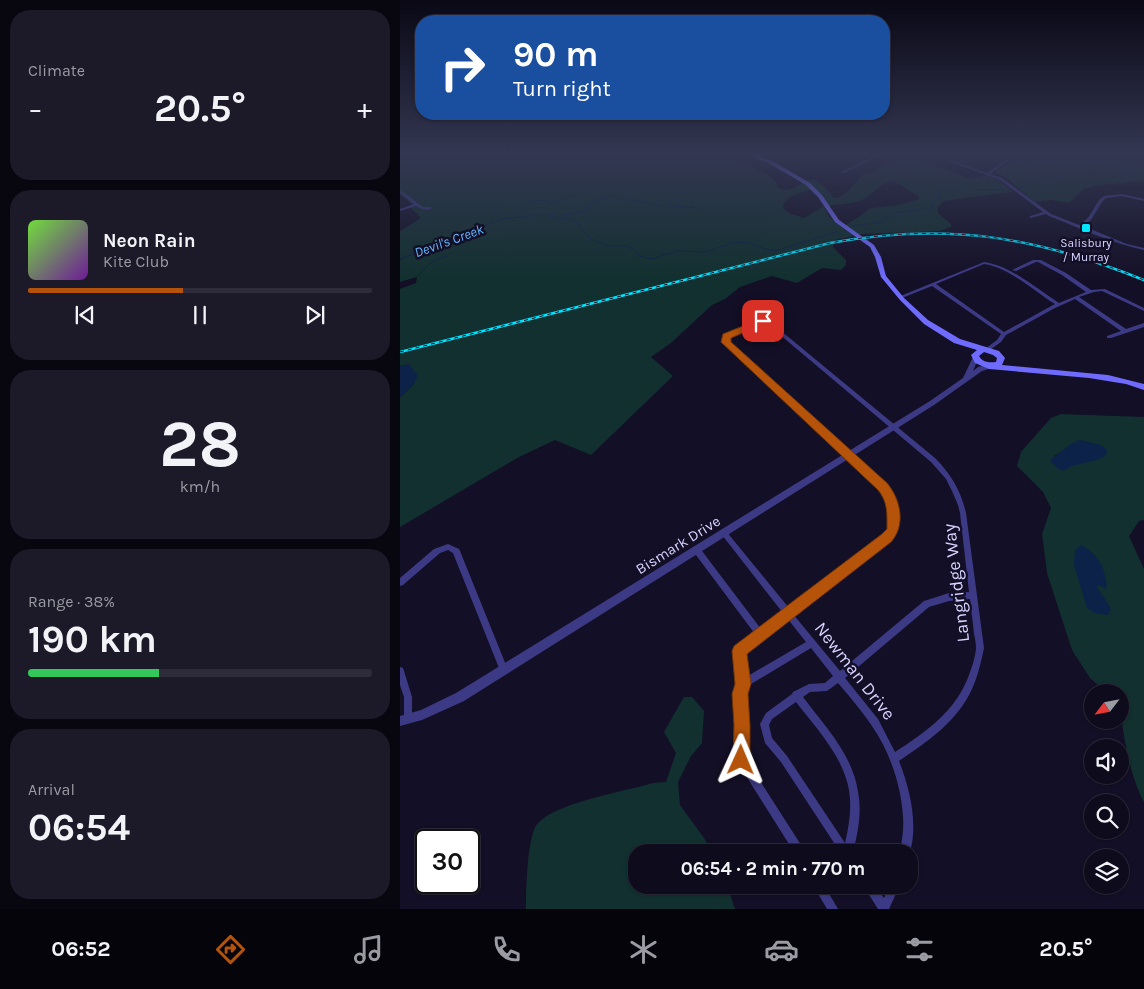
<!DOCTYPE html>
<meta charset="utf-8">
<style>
:root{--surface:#0e0b1c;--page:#1c1929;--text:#f1f3f6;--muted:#9b9ba3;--line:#2e2b3b;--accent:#b45309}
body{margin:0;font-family:Karla,sans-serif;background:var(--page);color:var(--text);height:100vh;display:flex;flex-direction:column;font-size:19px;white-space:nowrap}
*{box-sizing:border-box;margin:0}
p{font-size:16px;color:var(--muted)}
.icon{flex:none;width:28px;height:28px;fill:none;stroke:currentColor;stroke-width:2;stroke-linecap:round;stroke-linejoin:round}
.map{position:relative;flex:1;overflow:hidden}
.panel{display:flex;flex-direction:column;gap:10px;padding:10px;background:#08060f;width:400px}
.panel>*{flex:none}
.hud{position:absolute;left:15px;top:15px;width:475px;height:105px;border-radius:20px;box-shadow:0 1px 4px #0004,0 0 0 1px var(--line);background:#1a4fa0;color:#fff;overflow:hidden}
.needle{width:32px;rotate:238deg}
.tools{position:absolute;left:684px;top:684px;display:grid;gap:10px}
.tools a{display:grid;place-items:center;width:45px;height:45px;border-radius:50%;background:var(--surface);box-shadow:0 1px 4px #0004,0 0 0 1px var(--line);font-size:25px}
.speed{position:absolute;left:15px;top:829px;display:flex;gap:10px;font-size:25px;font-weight:700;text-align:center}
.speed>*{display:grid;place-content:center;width:65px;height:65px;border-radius:50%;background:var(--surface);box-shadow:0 1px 4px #0004,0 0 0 1px var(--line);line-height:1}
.speed .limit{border:2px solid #111;border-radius:8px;background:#fff;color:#111}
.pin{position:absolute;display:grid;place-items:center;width:42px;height:42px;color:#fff;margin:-21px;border-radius:10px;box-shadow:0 2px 8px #0006}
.me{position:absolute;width:55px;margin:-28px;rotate:1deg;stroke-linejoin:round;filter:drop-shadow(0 0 4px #0008)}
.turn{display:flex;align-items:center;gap:18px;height:105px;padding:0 15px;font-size:22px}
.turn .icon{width:65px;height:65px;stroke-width:2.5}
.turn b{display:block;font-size:35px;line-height:42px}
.big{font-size:38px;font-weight:700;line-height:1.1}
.panel .widget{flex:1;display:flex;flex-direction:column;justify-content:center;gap:8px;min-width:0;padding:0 18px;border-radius:20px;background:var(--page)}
.panel .dial{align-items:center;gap:0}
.dial b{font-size:65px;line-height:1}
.song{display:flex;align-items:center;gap:15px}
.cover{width:60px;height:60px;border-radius:8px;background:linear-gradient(135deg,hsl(100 70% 55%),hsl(280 70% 35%))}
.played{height:5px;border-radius:2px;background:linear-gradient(90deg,var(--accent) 45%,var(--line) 45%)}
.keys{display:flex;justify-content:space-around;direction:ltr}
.heat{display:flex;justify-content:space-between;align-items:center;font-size:28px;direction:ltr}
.charge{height:8px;border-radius:4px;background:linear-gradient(90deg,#34c759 38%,var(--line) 0)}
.trip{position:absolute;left:228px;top:844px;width:290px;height:50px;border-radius:20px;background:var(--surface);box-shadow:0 1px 4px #0004,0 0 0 1px var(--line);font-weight:700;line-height:50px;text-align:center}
.tabs{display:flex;height:80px;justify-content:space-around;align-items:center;background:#06040b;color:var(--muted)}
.tabs .icon{width:35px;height:35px}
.tabs .on{color:var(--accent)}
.tabs b{font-size:22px;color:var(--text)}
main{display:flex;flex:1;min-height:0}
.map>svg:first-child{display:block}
.green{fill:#12302f;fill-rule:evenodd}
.water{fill:#0c2248}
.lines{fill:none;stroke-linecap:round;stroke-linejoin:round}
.stream{stroke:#0c2248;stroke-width:1}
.minor{fill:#3d3a85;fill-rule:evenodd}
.tertiary{fill:#3d3a85;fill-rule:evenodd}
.secondary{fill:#6f6bff;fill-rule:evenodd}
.rail-casing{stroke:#00e5ff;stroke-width:2.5}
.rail{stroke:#130f26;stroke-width:1;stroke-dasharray:4;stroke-linecap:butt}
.route{fill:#b45309;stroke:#753606}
.poi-dot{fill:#00e5ff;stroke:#130f26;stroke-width:2}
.labels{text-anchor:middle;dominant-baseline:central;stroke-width:5;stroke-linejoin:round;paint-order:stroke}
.far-poi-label{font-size:12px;fill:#d9d4ff;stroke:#130f26}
.far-water-label{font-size:14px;font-style:italic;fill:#62b6ff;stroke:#130f26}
.street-label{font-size:15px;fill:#d9d4ff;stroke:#130f26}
.near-street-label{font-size:18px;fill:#d9d4ff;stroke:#130f26}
</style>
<main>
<section class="panel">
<div class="widget"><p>Climate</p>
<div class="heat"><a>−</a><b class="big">20.5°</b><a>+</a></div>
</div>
<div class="widget">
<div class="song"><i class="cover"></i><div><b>Neon Rain</b><p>Kite Club</p></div></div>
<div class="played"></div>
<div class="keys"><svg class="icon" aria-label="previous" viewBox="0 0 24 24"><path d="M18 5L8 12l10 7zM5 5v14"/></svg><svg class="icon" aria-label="pause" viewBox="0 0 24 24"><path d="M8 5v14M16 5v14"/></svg><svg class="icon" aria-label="next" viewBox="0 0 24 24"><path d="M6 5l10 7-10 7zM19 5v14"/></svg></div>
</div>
<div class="widget dial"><b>28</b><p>km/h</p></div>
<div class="widget"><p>Range · 38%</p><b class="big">190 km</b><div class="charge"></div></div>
<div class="widget"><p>Arrival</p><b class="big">06:54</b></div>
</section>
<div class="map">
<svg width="744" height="909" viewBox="0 0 744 909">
<rect width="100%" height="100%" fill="#130f26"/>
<!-- green -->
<g class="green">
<path d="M0,153H306C331,161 359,164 377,183V187C394,198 403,174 417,181C424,185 429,192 434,198H439L448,191L462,175L481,168L508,154L570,179L586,175L601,182L613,192L543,201L538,207V213L551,224V227L539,231L463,234L435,240L433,247L446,260V265L441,270L422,268L397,283L372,276L340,287L325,299L312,305L271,343L251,357L273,376L191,455L155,440L119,457L0,527V397L13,385L9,364L0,366V289L16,283L17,277L0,282V260L3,258H0V231L21,218L10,207L13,205L0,195ZM494,181L519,197V199L498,205L470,208L462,215L442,227L429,217L424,206L404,218L389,213L383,208C385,194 402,193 414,189L428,206C438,204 450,204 460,201C473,196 479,182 494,181Z"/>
<polygon points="622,153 690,153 720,161 744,163 744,181 700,185 684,189 669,203 652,200 635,202 609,180 595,172"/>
<path d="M661,414L744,417V520L739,521L729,536L744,569V802C729,775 720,723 720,692H706L690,678L672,650L647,573L642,534L651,508L643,492L617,466L621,452L651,418ZM681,440L683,462L672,465L654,456Z"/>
<path d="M284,697H292L304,711L302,743L291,756L278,782L280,805L304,838L312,852H236V885H327L335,909H126C126,892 127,834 138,823C158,802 223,792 253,783L266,782L276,753L264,732Z"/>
</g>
<!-- water -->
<g class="water">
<polygon points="9,364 18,376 13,385 0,397 0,366"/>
<path d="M680,440L701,445L707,450V454C696,464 677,461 663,471L657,468L650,460L671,444Z"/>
<path d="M681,545C699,554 705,568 707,587L705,589L699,585L697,587L711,608L708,615L695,613L687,608L674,565L675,550Z"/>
</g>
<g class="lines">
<!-- stream -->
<g class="stream">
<polyline points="625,153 633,168 643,177"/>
<polyline points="619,188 644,178 662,176 667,171 675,170 687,174 744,172"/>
<polyline points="114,215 134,200 156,202 173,195"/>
<polyline points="160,216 184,211 193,202 210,195 256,205 299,208"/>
<polyline points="452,226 482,222 497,212 529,209 532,207 533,202 539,199 539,192 544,190 607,189"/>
<polyline points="0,259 55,239 101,219 141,215 174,220 190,238 207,246 225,246 236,250 239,256 251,259 277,251 305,252 335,242 349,243 368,250 379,250 436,232"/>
<polyline points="17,277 33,261 47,256"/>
</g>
<!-- minor -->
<g class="minor">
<polygon points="360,153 364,153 357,157 354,156"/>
<polygon points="418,153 423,153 415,156 413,155"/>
<polygon points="480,153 484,153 444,173 441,172"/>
<path d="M527,153H531L587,173L615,153H619L590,174L602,178L651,214L679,225L688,218L699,200L704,196L722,194L744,199V201L722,196L706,198L702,202L691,220L683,226L727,244L744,248V250C711,243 680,228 649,216L646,214L630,218V216L643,212L600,180Z"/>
<polygon points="740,153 744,153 744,154 732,156 730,155"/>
<path d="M0,190L23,207H30L32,208C27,211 21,209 16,206L0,211V209L14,204L0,193Z"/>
<path d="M633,260H641L666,273L691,290L705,289L744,308V311L702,291L694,292L679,297L726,329L744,323V327L711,338H707V336L721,331L675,299L655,308L606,335L601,342L587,352L584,350L585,349L597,340L601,334L532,286L502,298H498V297L584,262C612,266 635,288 659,303L686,292L662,275L638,262H636L616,271L612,270ZM584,264C610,268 634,291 655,304L604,332L536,284Z"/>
<path d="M359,319L369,321L535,458C551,474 561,491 566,513L584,648C581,662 578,676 572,689C557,722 528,741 499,761C510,788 519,827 509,855V852H500C502,840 504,829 503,817C501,785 490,752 472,726C462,711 450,697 438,683L427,691L410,692L403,697C424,725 453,755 458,792C462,812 458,833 453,852H440L381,762L365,743L360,724L366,713L392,694L393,692L409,684L425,683L433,676L411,648L346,687L344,694L346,725V759L403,848L404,852H394L336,760L338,725L336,694L339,684L335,651L336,648L355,634L293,551L292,549L293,547L296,546L299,547L361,629L383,613L322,535L321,533L322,531L324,530L326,531L389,608L488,532C494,517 489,501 480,488L324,343L323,342L325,336ZM360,323H366L531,462L546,479L552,491L558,505L560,513L569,592L549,593L524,601L440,671L393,614L493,536C502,518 496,500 484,484L329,342V338ZM570,599C571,610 573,622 574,634C575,638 576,644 576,649C575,658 572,667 569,675C556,711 526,732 495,752L478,719L445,678L529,607L549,601ZM387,618L406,642L346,677L343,653ZM396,702C416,728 443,756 449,790C452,808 449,826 445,843L387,756L372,738L369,725L372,719Z"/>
<polygon points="48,544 59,549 60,551 108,670 107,673 104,674 101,673 53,553 48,550 40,553 3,585 0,586 0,578 34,549"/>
<polygon points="0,667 3,668 4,671 12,697 12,719 11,722 8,723 5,722 4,719 4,697 0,685"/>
<polygon points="413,885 424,885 438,909 427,909"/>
<polygon points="463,885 474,885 484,898 490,885 500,885 489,909 478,909"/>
</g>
<!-- tertiary -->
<polygon class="tertiary" points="573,357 577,357 578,359 573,371 578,367 590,364 593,366 592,368 582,371 534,405 64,701 22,720 0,726 0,716 21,710 56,693 530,401 563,378"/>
<!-- secondary -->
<path class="secondary" d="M344,153H350L374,162L410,183L422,195L439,220L474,245L481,257L486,276L504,298L528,320L560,339L599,351L605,358L602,365L708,375L744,384V390L726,384L689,378L589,369L575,363L571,355L577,350L554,343L524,324L500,300L481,277L475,257L470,247L435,222L418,197L406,185L370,164ZM584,352L593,355L597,358L596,362C589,363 582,362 579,356Z"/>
<defs>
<path id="rail" d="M0,352L430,243C547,222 634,236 744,280"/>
</defs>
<!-- rail casing -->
<use href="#rail" class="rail-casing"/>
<!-- rail -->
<use href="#rail" class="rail"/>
</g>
<!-- sky -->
<linearGradient id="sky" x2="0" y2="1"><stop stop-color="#0a0815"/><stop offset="0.55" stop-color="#333752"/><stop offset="1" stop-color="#333752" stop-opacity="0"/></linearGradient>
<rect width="744" height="280" fill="url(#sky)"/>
<!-- route -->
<path class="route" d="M363,318L367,321L366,323L331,338V342L487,483C501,500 506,525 491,542L347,654L351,684L348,694L350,725V760L347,765L341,768L335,765L333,760L334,725L332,694L335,684L332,651L334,646L482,534L487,529C487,514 488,502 478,490L321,342L323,334Z"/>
<!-- markers -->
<rect class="poi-dot" x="681" y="223" width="10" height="10" rx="2.5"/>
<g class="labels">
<!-- far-poi labels -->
<g class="far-poi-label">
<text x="686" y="243">Salisbury<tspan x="686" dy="14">/ Murray</tspan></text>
</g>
<!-- far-water labels -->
<g class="far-water-label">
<text transform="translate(49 241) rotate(-20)">Devil's Creek</text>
</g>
<!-- street labels -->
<g class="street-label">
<text transform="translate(278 545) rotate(-32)">Bismark Drive</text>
</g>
<!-- near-street labels -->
<g class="near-street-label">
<text transform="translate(556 583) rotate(-97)">Langridge Way</text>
<text transform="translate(455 671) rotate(52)">Newman Drive</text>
</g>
</g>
</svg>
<div class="tools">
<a><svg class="needle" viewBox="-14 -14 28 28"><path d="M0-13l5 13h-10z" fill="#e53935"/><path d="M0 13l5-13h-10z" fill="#9b9ba3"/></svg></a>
<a><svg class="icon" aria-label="sound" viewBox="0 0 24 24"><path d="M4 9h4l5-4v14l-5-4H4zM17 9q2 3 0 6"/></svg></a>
<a><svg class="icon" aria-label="search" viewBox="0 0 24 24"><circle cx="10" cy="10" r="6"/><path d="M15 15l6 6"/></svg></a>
<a><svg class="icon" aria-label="layers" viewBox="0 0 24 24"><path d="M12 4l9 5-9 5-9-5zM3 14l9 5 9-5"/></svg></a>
</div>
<div class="speed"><div class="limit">30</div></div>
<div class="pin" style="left:363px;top:321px;background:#d93025"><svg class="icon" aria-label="arrive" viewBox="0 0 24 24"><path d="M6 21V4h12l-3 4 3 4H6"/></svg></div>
<svg class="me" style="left:341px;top:760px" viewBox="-20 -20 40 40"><path d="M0-17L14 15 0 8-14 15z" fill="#b45309" stroke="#fff" stroke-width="4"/></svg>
<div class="trip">06:54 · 2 min · 770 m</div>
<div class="hud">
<div class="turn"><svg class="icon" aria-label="right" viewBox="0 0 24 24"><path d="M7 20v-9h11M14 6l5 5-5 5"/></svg><div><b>90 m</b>Turn right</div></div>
</div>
</div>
</main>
<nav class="tabs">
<b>06:52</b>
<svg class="icon on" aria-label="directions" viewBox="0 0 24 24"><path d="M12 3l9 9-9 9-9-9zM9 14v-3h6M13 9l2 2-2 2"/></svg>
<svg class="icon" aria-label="music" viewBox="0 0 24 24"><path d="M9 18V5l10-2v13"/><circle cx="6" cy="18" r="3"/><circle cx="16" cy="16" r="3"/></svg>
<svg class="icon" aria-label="phone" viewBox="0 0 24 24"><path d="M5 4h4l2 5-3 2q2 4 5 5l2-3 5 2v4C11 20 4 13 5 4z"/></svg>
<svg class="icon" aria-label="climate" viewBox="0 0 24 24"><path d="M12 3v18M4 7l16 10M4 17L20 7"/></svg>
<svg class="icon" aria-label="car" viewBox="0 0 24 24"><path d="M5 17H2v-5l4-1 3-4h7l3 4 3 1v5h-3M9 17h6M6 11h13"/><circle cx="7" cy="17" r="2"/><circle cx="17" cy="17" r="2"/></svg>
<svg class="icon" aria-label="filters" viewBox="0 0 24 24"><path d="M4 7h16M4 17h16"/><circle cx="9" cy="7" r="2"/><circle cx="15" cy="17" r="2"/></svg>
<b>20.5°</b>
</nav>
